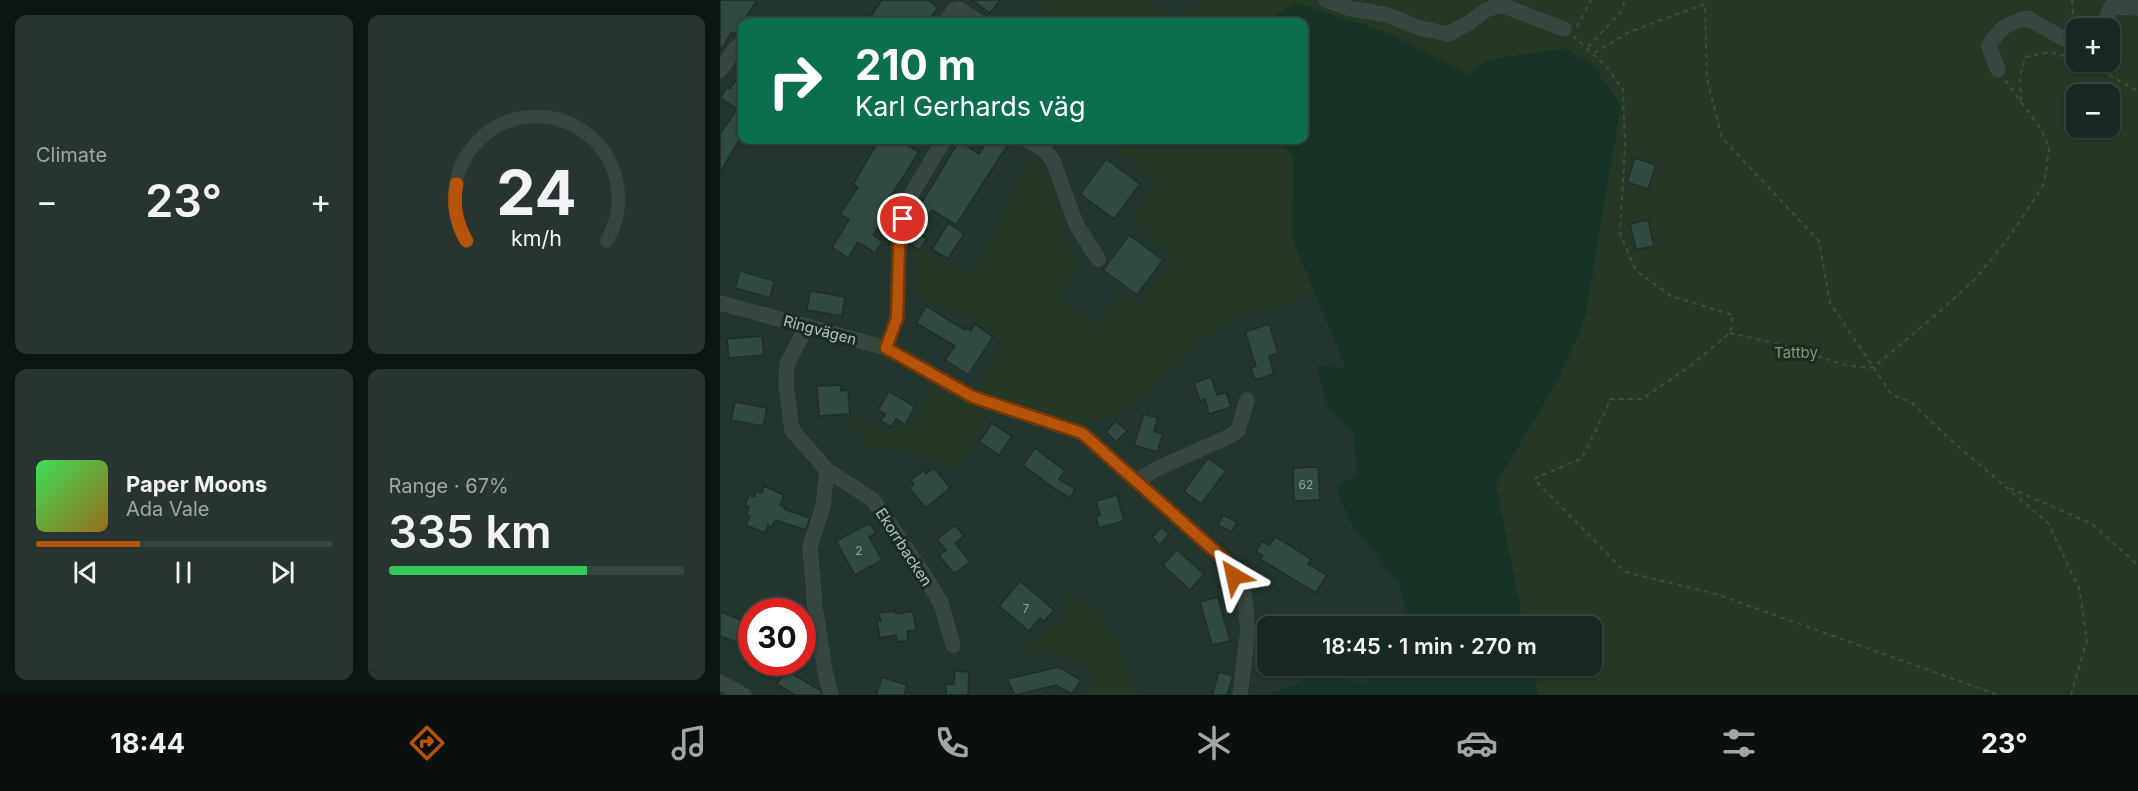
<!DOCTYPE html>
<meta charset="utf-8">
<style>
:root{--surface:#1a2822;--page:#27342f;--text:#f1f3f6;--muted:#9fa6a5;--line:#384440;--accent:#b45309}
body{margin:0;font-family:Inter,sans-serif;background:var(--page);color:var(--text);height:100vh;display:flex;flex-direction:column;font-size:22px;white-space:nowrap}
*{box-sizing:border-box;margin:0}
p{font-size:20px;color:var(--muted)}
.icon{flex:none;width:33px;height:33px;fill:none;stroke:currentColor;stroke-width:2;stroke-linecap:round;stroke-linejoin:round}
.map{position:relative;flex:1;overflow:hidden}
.side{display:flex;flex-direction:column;gap:15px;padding:15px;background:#0e1613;width:720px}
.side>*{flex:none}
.guide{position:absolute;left:18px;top:18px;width:570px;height:126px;border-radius:12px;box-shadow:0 2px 4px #0004,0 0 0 2px var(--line);background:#0b6e4f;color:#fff;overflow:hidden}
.fabs{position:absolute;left:1346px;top:18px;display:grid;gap:12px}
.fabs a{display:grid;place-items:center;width:54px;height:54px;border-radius:12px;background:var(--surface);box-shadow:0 2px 4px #0004,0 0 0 2px var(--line);font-size:30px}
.speed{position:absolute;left:18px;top:598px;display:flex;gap:12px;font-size:30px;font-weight:700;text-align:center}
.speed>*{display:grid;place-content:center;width:78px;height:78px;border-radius:50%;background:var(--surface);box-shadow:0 2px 4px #0004,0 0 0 2px var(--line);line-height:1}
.speed .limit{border:9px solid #d22;background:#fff;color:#111}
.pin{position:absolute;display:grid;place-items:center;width:51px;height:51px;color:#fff;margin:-26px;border:3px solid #fff;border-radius:50%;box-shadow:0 2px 6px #0007}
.me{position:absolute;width:66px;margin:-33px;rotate:324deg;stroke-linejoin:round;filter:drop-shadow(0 0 4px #0008)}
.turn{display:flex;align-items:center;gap:21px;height:126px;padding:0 18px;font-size:27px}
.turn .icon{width:78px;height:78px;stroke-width:2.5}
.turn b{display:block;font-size:42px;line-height:51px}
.big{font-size:45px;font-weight:600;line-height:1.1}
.side .widget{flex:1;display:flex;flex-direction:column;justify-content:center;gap:9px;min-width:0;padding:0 21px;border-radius:12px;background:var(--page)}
.side .dial{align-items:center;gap:0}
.dial svg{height:156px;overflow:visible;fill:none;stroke:var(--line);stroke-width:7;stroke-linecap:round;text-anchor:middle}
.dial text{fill:var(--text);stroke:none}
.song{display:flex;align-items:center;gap:18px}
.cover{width:72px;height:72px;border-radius:9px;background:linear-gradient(135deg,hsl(130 70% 55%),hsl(40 70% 35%))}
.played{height:6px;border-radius:3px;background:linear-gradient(90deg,var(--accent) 35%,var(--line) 35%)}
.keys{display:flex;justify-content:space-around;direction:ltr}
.heat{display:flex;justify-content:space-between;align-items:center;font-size:33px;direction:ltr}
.charge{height:9px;border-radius:4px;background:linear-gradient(90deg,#34c759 67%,var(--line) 0)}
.side .tiles{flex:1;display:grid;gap:15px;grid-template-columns:repeat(2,1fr)}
.trip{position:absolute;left:537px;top:616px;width:345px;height:60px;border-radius:12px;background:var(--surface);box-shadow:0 2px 4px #0004,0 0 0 2px var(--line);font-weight:600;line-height:60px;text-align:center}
.tab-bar{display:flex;height:96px;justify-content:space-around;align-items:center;background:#0a100e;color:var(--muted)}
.tab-bar .icon{width:42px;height:42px}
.tab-bar .active{color:var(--accent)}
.tab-bar b{font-size:27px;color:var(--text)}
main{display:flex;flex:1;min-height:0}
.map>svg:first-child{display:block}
.green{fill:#243825;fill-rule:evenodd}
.water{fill:#163326}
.building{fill:#314a3f;stroke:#1d2e26;stroke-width:1.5}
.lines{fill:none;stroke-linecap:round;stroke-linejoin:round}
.minor-casing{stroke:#3f5148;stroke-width:15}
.path{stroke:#3c503d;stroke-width:2;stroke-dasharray:4.5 4.5;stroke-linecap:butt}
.minor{stroke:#35473f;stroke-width:14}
.route-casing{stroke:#753606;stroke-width:15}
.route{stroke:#b45309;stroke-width:10}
.labels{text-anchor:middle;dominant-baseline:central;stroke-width:6;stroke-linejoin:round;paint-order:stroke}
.number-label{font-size:12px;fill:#8fa49b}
.street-label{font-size:15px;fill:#b0c4bb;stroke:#1b2c24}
.park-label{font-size:15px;fill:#8a9269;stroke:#1b2c24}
</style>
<main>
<section class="side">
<div class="tiles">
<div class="widget"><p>Climate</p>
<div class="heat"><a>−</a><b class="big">23°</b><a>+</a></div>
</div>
<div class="widget dial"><svg viewBox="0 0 100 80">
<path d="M14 69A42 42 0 1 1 86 69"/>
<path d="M14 69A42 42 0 0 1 9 40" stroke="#b45309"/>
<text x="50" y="56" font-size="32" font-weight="700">24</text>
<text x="50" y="72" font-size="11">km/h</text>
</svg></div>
<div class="widget">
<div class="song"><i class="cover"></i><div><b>Paper Moons</b><p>Ada Vale</p></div></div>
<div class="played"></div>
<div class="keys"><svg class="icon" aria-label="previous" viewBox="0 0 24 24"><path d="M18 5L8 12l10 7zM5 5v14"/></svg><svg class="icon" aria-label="pause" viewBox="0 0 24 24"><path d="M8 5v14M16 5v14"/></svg><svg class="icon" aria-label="next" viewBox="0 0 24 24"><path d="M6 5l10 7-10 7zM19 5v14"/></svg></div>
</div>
<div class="widget"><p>Range · 67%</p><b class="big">335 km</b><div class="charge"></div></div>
</div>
</section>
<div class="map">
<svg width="1418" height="695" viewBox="0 0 1418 695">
<rect width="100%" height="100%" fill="#22362d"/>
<!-- green -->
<g class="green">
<polygon points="311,0 427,0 460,22 345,22"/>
<path d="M481,0H1418V695H732L740,666H872V627H743L739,294L575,5L544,22H461ZM1356,28H1389V62H1356ZM1356,94H1389V128H1356Z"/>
<polygon points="389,140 560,140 574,158 572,238 595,294 507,319 407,409 365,425 337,414 254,389 284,338 253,315 233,314 195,294 197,248 255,277 309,154 322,169 334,190 343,232 359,262 335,299 377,327 402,290 419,304 453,259 410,215 437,184 387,144"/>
<polygon points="214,382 269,408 252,447 234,470 201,453 152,448 121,424 137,413 156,429 179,432 197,420"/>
<polygon points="345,597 366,602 402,649 410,674 421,695 363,695 369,690 372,669 331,653 298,653 321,634 341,621"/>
</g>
<!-- water -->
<g class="water">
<polygon points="577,3 668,33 750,75 767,60 846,48 871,64 901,105 865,318 839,378 776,484 804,627 689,627 680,585 629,520 617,488 637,473 633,431 608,407 597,366 626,368 572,238 574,159 560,140 584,140 584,22 544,22"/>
<polygon points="653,666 812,666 818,695 547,695 602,674 646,684"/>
</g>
<!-- building -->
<g class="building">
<polygon points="0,0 37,0 15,34 12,32 0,51"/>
<polygon points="162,0 208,0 218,8 207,22 147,22"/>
<polygon points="252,0 280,0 270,13"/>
<polygon points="22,70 22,136 0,172 0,134 17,109 0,98 7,87 10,89"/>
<polygon points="159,140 179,140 199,152 165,205 171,209 153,235 163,242 155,253 138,242 128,258 112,247 129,220 120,214 138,187 133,184"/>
<polygon points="268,140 276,140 287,146 236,225 212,210 209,214 199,207 239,141 259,154"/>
<polygon points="915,158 936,165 928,189 907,182"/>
<polygon points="386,159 420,184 394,219 360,194"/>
<polygon points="928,220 934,246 916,250 910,224"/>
<polygon points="228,223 244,234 228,259 212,249"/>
<polygon points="196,232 207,239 199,250 189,243"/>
<polygon points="409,235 443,260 417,295 383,270"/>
<polygon points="20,271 54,281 50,298 15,288"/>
<polygon points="90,291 125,297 122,316 87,310"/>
<polygon points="206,306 245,330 247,328 251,331 255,324 273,337 248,375 225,360 235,346 196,323"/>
<polygon points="549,324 558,353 549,356 554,374 535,380 531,368 536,366 525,332"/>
<polygon points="42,336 44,355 9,358 7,339"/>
<polygon points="491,377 497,395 506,392 511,407 489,414 485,399 480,401 474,383"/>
<polygon points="121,385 121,391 128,390 130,414 99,416 97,386"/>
<polygon points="169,391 195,407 185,425 176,419 171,427 161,421 165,414 158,410"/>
<polygon points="15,402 47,408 43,426 11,420"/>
<polygon points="424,414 438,418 434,431 443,434 437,452 414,445"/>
<polygon points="396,421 407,431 396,442 386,432"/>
<polygon points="272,423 292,436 279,455 259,442"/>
<polygon points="315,448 345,471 339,479 355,489 350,498 332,487 303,465"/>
<polygon points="488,458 506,471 481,504 464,491"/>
<polygon points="598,467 600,500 574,501 573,468"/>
<polygon points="214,468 230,488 206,508 189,488 194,484 191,480 204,470 206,474"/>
<polygon points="44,486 64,495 60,505 65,507 64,509 90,518 86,530 55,520 52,527 48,525 45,533 26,525 30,516 26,515 29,507 25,506 29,495 34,497 37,491 42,493"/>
<polygon points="397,495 404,521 379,528 376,517 380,515 376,501"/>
<polygon points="503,515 517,522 511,532 498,525"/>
<polygon points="150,523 156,533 149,537 162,560 135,575 116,541"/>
<polygon points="235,525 244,536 235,543 250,562 234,574 219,555 226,550 217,539"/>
<polygon points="442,527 449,534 440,545 432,537"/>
<polygon points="556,537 591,559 588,564 607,575 596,593 540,559 543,556 536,552 542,541 549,545"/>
<polygon points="457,550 484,574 470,590 443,565"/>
<polygon points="300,581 334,610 324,621 320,618 309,631 279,606"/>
<polygon points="498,597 510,641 492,645 480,602"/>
<polygon points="175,611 176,614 193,611 196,630 187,631 188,640 177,642 176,635 160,638 157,621 161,621 159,613"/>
<polygon points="0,612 32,624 32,648 0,636"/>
<polygon points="339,667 361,680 352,694 336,685 295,695 287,679"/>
<polygon points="66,670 101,691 102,695 75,695 57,684"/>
<polygon points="235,671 249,672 248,695 226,695 226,684 234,684"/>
<polygon points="499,672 513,676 507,695 492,695"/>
<polygon points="162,677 187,685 184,695 156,695"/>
</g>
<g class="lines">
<defs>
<g id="minor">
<polyline points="606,0 628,8 667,15 700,28 728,34 747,24 766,10 781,5 844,29"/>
<polyline points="226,22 234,10 239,9 259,22"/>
<polyline points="1383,28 1391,7 1418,8"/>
<polyline points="0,70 16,48 22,44"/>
<path d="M1278,70L1269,46C1282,25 1284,26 1307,18L1348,41L1356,40"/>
<polyline points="307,140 325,150 333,161 356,224 378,259"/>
<polyline points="0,303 166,348 253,397 362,433 505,560 524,593 528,630 520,695"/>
<polyline points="87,326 67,364 66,385 72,430 107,470 103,506 90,547 95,607 105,671 111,695"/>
<polyline points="166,348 177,318 179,247 183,219 191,195 224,140"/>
<polyline points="107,470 153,500 199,567 221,603 233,645"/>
<polyline points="417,481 434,470 510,436 518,430 527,400"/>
<polyline points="0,682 24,695"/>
</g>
</defs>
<!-- minor casing -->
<use href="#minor" class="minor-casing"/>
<!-- path -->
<g class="path">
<polyline points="1352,0 1354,27"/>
<polyline points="60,22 72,20 77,22"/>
<polyline points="857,27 871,0"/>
<polyline points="853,36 887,67 903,90 905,144 900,233 916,271 951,296 1013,315 1010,333 969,367 922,399 891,399 862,458 814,479 905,572 996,594 1278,695"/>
<polyline points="868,47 901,12 905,0"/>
<polyline points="874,53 909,32 985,4 987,79 1002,138 1099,241 1110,303 1172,395 1191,402 1233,442 1328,523 1359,588 1367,640 1351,695"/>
<polyline points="1365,62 1418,91"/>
<polyline points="1301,101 1300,77 1305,57 1330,52 1356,59"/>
<path d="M1010,333C1037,339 1065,345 1091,354C1113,361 1130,369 1154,367L1226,306L1255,279L1290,236L1324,184L1329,148L1321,129L1285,80"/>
<polyline points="1290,488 1372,524 1418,565"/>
</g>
<!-- minor -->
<use href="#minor" class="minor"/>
</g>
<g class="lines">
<defs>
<polyline id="route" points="183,219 179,247 177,318 166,348 253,397 362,433 505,560 514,576"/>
</defs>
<!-- route casing -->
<use href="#route" class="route-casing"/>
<!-- route -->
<use href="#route" class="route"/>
</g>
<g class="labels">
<!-- number labels -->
<g class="number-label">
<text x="586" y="484">62</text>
<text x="139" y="550">2</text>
<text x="306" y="608">7</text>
</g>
<!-- street labels -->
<g class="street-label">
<text transform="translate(100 330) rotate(15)">Ringvägen</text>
<text transform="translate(184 547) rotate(57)">Ekorrbacken</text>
</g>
<!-- park labels -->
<g class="park-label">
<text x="1076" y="352">Tattby</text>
</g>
</g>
</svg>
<div class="fabs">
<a>+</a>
<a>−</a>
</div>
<div class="speed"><div class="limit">30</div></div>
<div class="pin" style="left:183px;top:219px;background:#d93025"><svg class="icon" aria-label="arrive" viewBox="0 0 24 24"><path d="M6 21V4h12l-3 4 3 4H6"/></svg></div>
<svg class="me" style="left:514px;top:576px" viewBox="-20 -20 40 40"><path d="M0-17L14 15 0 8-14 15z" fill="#b45309" stroke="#fff" stroke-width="4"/></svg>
<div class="trip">18:45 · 1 min · 270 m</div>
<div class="guide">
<div class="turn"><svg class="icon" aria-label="right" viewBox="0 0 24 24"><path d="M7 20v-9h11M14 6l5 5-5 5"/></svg><div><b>210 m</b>Karl Gerhards väg</div></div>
</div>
</div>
</main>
<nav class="tab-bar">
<b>18:44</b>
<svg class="icon active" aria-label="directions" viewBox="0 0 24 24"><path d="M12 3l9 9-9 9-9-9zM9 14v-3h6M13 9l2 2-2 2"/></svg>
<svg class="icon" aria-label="music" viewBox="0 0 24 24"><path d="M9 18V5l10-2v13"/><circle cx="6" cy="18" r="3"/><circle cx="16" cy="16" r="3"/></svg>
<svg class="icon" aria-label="phone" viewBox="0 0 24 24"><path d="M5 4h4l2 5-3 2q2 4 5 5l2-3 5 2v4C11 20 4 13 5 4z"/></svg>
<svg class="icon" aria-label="climate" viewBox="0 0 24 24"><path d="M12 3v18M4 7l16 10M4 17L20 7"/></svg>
<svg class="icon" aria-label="car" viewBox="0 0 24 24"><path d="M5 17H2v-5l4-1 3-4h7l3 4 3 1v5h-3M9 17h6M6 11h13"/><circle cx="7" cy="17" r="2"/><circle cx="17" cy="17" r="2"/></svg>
<svg class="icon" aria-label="filters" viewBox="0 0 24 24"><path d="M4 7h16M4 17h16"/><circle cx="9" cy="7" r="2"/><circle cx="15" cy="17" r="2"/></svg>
<b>23°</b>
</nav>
